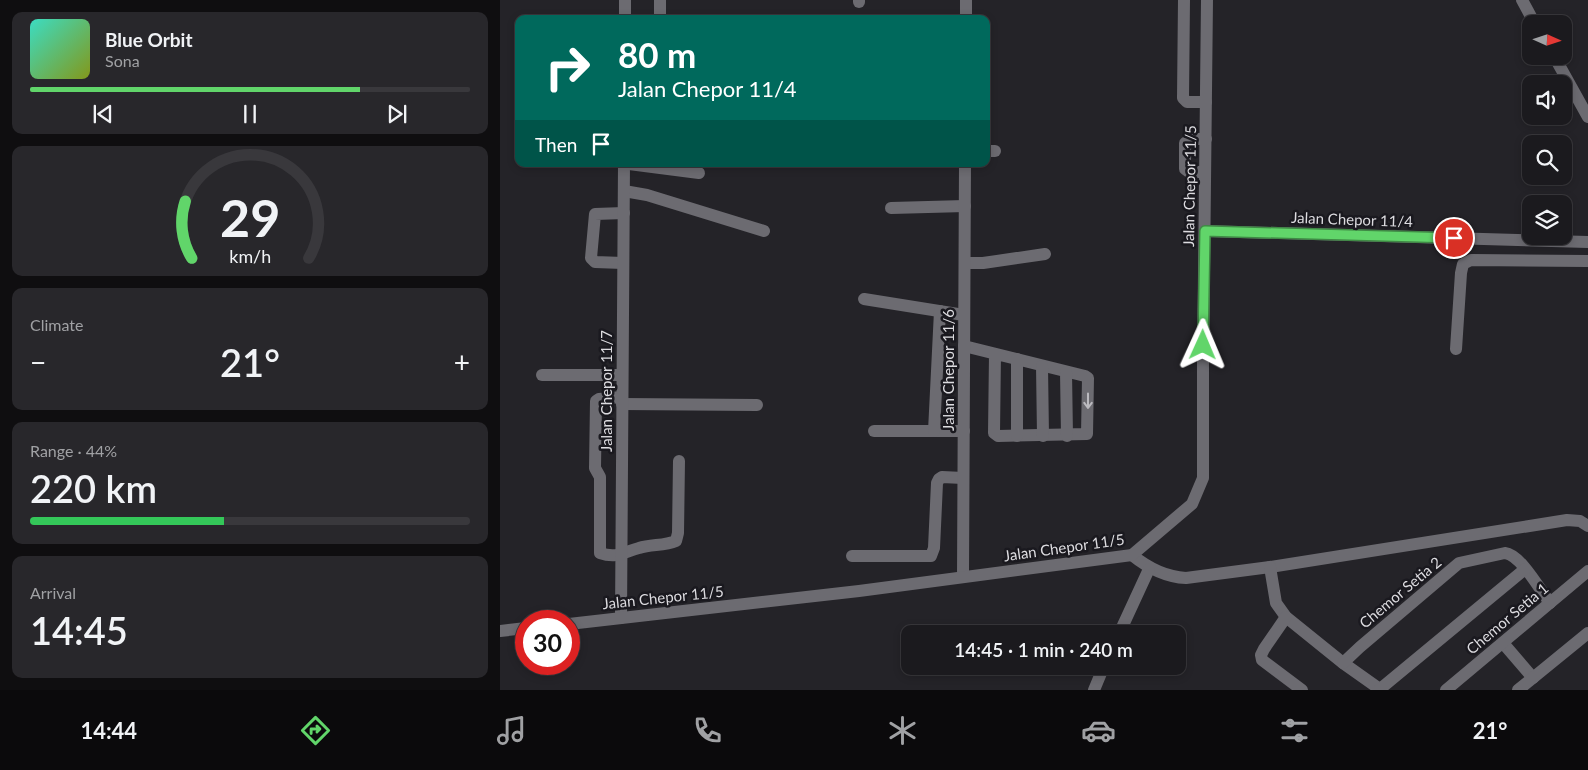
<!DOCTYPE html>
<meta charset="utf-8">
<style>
:root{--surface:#1b1a1e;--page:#28272b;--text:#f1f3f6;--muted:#a0a1a4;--line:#39383c;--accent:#61d56a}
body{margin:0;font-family:Lato,sans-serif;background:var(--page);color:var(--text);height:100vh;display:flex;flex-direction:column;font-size:19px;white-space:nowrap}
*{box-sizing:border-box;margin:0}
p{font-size:16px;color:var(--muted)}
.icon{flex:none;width:28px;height:28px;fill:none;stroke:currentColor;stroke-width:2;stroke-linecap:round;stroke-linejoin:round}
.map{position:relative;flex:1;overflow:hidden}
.sheet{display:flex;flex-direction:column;gap:12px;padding:12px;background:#0f0e10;width:500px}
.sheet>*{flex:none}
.banner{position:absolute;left:15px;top:15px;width:475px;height:152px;border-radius:10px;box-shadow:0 2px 8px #0003,0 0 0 1px var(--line);background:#00695c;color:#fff;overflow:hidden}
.needle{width:32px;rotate:93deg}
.fabs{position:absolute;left:1022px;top:15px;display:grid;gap:10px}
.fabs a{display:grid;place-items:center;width:50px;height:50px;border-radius:10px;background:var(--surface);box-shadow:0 2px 8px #0003,0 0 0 1px var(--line);font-size:25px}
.speed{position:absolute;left:15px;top:610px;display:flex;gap:10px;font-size:25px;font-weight:700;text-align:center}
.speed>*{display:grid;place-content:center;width:65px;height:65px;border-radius:50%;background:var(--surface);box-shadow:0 2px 8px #0003,0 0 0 1px var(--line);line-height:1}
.speed .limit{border:8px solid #d22;background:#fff;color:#111}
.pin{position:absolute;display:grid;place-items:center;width:42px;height:42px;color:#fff;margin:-21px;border:2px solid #fff;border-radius:50%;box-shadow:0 1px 5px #0007}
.me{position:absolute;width:55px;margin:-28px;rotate:1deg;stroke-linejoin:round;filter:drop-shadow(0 0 4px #0008)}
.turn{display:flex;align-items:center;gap:18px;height:105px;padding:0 20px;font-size:22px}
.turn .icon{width:65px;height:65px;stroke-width:2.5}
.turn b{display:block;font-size:35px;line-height:42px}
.then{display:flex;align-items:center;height:48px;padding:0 20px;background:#0003;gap:10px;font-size:19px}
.big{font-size:38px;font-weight:600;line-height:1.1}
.sheet .card{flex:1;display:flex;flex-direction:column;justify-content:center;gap:8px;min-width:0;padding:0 18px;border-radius:10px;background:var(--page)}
.sheet .dial{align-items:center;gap:0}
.dial svg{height:130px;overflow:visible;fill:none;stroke:var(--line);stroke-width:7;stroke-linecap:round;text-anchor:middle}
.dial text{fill:var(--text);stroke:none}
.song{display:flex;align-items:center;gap:15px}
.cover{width:60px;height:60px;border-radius:8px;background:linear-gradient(135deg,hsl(170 70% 55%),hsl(70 70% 35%))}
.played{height:5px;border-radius:2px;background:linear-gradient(90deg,var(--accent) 75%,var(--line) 75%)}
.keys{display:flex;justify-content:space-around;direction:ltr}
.heat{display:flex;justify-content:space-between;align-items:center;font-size:28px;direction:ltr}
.charge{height:8px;border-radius:4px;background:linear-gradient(90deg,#34c759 44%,var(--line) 0)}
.trip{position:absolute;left:401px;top:625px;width:285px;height:50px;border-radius:10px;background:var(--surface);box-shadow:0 2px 8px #0003,0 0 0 1px var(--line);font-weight:600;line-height:50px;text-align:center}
.tab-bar{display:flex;height:80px;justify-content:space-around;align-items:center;background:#0b0a0c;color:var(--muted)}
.tab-bar .icon{width:35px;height:35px}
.tab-bar .active{color:var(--accent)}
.tab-bar b{font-size:22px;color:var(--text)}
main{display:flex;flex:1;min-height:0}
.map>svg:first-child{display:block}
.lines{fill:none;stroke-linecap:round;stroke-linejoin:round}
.minor{stroke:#6c6b71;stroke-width:12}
.oneway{stroke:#bbbabf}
.route-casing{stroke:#3f8a45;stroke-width:12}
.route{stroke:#61d56a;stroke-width:9}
.labels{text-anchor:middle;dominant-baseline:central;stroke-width:5;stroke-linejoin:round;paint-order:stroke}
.street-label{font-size:15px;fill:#dddce0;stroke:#1a191f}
</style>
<main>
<section class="sheet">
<div class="card">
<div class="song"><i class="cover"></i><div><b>Blue Orbit</b><p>Sona</p></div></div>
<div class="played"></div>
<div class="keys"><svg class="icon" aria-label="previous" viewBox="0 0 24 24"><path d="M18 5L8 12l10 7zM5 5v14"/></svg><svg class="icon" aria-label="pause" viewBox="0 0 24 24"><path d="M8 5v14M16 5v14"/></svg><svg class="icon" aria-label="next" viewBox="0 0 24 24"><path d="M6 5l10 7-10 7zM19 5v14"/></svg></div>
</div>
<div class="card dial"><svg viewBox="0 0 100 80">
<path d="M14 69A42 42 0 1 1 86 69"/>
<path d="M14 69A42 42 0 0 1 10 34" stroke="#61d56a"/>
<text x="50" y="56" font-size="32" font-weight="700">29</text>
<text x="50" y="72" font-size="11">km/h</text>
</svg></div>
<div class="card"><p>Climate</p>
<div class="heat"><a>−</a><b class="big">21°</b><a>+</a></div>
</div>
<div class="card"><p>Range · 44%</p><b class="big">220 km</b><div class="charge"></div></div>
<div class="card"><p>Arrival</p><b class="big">14:45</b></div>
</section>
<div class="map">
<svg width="1088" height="690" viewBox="0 0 1088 690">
<rect width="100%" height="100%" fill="#242328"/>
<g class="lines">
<!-- minor -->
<g class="minor">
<polyline points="684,0 683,98 687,102 706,102"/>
<polyline points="1022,0 1035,24"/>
<polyline points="359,2 359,0"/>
<polyline points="125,19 125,0"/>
<polyline points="160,19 160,0"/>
<polyline points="466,19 466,0"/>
<polyline points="1054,56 1088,117"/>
<polyline points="486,151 495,151"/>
<polyline points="129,164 199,173"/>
<polyline points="705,172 689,172 685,169 685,143 691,139 706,139"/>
<polyline points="124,191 147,195 264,231"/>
<polyline points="391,208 465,206"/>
<polyline points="705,231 1088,242"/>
<polyline points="123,263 95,262 91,258 95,214 124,213"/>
<polyline points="465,263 483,263 545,254"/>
<polyline points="364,299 464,315"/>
<polyline points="464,346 585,376 588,378 587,434 498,436 494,433 495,354"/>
<polyline points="956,349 961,273 963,264 971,260 1088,261"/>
<polyline points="542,366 543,436"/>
<polyline points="566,372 567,436"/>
<polyline points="42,375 122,375"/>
<path d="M122,397L99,399L96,401L95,468L100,477V553C117,559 124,552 139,548C151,544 164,546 176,541L178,533L179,461"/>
<polyline points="122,404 257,405"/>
<polyline points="374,431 464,431"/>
<polyline points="434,431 440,311"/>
<polyline points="517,436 517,359"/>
<path d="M632,555C648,568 665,577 686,578L770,567L1067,520L1080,521L1088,526"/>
<polyline points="352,556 431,556 434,548 437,483 439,479 442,477 463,478"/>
<polyline points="770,567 776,603 786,617 843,663 881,690"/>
<polyline points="463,576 465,164"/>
<polyline points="786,617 764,649 761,655 762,660 802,690"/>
<polyline points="121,618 124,164"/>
<polyline points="69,624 359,591 632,555 692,504 703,478 703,364 707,0"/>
<polyline points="0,631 26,628"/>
<polyline points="619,634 649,569"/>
<polyline points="1003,643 1033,678"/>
<path d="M843,663L860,647L959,563L1005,553C1021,555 1040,590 1050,603"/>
<polyline points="880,689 1025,569"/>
<polyline points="594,690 604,666"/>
<polyline points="946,690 1088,571"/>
<polyline points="1018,690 1088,633"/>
</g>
</g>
<!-- one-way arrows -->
<defs><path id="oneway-shaft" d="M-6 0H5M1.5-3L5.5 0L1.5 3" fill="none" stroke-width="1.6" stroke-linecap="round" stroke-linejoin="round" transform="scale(1.25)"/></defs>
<use class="oneway" href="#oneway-shaft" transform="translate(588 401) rotate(90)"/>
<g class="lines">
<defs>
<polyline id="route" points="703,345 705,231 954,238"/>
</defs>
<!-- route casing -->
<use href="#route" class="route-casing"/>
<!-- route -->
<use href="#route" class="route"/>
</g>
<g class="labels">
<!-- street labels -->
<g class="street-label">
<text transform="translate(689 186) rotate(-89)">Jalan Chepor 11/5</text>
<text transform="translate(852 219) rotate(2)">Jalan Chepor 11/4</text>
<text transform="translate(448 370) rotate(-90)">Jalan Chepor 11/6</text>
<text transform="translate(106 391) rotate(-90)">Jalan Chepor 11/7</text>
<text transform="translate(564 547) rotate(-8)">Jalan Chepor 11/5</text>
<text transform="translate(900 592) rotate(-40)">Chemor Setia 2</text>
<text transform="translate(163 597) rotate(-6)">Jalan Chepor 11/5</text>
<text transform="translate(1007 618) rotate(-40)">Chemor Setia 1</text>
</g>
</g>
</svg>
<div class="fabs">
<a><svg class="needle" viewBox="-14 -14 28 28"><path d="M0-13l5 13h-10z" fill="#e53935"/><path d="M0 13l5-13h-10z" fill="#a0a1a4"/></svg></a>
<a><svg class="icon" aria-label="sound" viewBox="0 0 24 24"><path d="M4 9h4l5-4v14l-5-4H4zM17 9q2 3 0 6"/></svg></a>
<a><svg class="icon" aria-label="search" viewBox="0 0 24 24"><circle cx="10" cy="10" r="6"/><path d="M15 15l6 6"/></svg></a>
<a><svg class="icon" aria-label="layers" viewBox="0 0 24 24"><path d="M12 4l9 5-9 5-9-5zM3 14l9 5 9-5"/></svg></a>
</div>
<div class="speed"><div class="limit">30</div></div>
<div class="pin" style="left:954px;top:238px;background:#d93025"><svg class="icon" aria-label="arrive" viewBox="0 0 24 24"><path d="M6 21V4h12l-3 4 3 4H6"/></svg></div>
<svg class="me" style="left:703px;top:345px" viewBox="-20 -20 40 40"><path d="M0-17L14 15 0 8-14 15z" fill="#61d56a" stroke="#fff" stroke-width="4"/></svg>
<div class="trip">14:45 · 1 min · 240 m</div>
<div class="banner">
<div class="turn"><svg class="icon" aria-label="right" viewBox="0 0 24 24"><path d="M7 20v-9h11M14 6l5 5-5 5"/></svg><div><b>80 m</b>Jalan Chepor 11/4</div></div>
<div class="then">Then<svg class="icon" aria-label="arrive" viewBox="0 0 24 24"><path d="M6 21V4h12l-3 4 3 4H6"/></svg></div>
</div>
</div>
</main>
<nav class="tab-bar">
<b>14:44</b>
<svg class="icon active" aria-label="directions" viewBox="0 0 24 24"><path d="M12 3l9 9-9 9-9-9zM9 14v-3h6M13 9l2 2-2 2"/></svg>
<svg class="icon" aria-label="music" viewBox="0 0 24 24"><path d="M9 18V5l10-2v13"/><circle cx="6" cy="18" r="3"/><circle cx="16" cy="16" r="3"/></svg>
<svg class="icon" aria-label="phone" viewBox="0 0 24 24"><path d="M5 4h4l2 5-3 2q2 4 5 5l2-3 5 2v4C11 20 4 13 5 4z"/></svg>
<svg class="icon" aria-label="climate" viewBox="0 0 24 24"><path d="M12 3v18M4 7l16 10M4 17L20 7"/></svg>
<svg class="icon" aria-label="car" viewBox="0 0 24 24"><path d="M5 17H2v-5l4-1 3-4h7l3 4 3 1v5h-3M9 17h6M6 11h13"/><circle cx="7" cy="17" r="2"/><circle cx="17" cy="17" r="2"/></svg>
<svg class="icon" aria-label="filters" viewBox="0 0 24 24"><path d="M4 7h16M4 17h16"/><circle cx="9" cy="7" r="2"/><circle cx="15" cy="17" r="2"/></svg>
<b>21°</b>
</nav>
